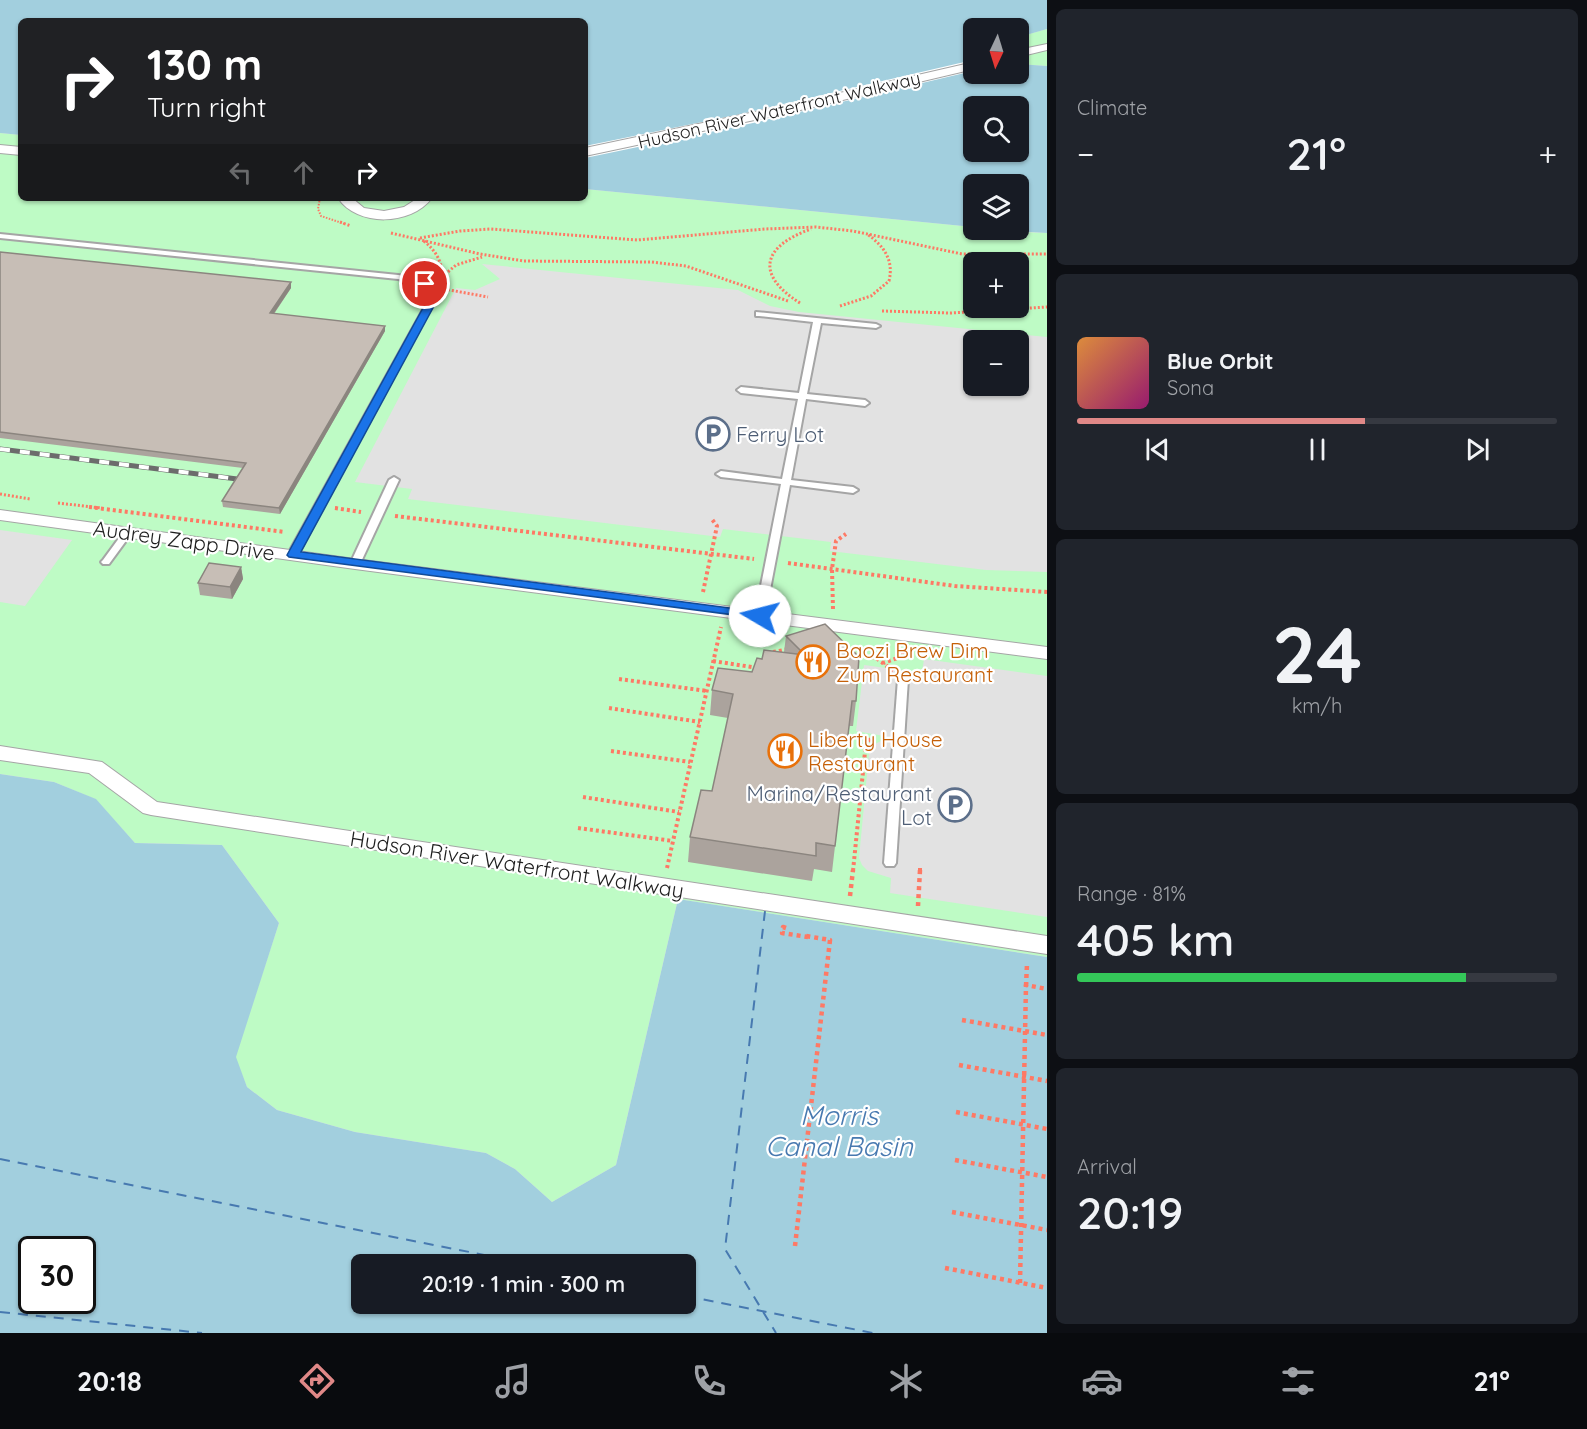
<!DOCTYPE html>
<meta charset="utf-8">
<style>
:root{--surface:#171b24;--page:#20242c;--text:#f1f3f6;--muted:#9ea1a6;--line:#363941;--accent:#e08887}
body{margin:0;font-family:Quicksand,sans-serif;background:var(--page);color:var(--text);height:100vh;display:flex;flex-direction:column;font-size:22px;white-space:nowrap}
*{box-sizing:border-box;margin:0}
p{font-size:20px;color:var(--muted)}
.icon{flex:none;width:33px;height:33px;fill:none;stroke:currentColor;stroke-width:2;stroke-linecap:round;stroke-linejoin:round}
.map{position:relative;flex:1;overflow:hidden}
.side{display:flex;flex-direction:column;gap:9px;padding:9px;background:#0d0f14;width:540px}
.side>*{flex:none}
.guide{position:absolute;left:18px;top:18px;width:570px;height:183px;border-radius:9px;box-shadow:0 2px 4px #0004;background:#202124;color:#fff;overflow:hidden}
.needle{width:39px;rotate:184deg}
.controls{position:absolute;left:963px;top:18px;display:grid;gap:12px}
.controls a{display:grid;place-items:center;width:66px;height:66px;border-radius:9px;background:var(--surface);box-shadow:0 2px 4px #0004;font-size:30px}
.speed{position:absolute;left:18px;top:1236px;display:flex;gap:12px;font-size:30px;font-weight:700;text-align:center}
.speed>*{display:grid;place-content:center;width:78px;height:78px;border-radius:50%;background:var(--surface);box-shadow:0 2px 4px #0004;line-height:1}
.speed .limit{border:3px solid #111;border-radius:9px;background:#fff;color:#111}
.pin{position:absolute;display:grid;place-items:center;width:51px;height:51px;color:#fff;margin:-26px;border:3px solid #fff;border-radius:50%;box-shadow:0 2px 6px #0007}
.me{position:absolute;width:66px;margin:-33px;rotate:278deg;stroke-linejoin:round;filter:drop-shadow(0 0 4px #0008)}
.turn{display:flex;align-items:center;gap:21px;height:126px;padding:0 30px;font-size:27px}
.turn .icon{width:78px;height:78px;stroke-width:2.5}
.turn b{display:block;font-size:42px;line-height:51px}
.lanes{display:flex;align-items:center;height:57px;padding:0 30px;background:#0003;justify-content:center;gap:30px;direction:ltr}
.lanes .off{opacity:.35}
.big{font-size:45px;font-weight:600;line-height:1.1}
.side .tile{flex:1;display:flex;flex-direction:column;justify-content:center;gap:9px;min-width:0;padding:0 21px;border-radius:9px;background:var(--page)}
.side .dial{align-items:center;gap:0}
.dial b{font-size:78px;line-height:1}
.song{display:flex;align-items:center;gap:18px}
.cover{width:72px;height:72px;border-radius:9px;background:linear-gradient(135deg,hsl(30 70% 55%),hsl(320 70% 35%))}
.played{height:6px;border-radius:3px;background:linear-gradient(90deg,var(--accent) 60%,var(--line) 60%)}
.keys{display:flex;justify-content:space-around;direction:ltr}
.heat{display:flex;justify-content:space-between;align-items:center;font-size:33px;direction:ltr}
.charge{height:9px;border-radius:4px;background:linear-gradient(90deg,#34c759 81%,var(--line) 0)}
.trip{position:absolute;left:351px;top:1254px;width:345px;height:60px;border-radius:9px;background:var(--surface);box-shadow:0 2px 4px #0004;font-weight:600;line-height:60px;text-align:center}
.menu{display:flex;height:96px;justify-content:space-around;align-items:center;background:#090b0e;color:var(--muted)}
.menu .icon{width:42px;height:42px}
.menu .selected{color:var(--accent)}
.menu b{font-size:27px;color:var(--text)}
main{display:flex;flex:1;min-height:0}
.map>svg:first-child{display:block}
.park{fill:#befbc5;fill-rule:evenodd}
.parking{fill:#e2e2e2;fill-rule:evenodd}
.water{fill:#a2cfde;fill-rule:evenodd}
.pier{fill:#fff}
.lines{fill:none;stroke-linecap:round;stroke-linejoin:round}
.ferry{stroke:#4779b0;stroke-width:2;stroke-dasharray:10 8;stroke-linecap:butt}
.lane-casing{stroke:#a5a5a5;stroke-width:4}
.street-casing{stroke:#a5a5a5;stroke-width:2}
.path-far3{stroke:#fe7965;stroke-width:2;stroke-dasharray:1.5 1.5;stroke-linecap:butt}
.path-far2{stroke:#fe7965;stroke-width:3;stroke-dasharray:2 2;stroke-linecap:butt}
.path-far1{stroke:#fe7965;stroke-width:4;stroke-dasharray:3 3;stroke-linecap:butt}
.path{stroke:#fe7965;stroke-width:4.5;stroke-dasharray:4 4;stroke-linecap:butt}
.lane{fill:#fff;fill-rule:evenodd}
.street{fill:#fff;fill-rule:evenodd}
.rail-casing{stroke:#6c6c6c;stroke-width:5}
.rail{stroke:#fff;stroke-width:4;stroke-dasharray:10;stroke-linecap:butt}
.wall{fill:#aba39d}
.shaded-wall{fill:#8b857f}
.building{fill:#c7beb6;stroke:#8b857f;stroke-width:1.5}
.route{fill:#1a73e8;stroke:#114b97;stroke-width:1.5}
.labels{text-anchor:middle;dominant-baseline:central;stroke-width:4.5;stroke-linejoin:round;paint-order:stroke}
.far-street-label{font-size:18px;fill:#1e1e1e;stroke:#fff}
.service-label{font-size:21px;fill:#4e5e75;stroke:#fff;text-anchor:start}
.street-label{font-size:21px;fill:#1e1e1e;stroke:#fff}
.food-label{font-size:21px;fill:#c56008;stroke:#fff;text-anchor:start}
.near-water-label{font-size:27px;font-style:italic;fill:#4779b0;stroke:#fff}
</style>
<main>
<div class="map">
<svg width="1047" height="1333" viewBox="0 0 1047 1333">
<rect width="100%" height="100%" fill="#efebe3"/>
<!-- park -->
<g class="park">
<polygon points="1047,29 1047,66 1019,64 1018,37"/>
<path d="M0,133L21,135V198H585V189L973,227L974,230L1047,233V957L678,899L616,1165L552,1202L515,1169L486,1153L355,1132L277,1110L247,1087L235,1057L279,923L222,845L135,843L95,799L54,782L0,774ZM974,262H1018V308H974ZM974,340H1018V386H974Z"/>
</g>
<!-- parking -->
<g class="parking">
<path d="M482,264L738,290L770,306L799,312L1047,337V572L986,570L830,551L831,542L723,529L720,537L408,499L412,489L355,482L456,288L475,290L500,279ZM974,340H1018V386H974Z"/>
<polygon points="0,530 72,540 25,606 0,602"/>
<polygon points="924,659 1047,676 1047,917 890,893 891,878 868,871 862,865 859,858 869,753 871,746 883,740 884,736 856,731 864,665 922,673"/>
</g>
<!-- water -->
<g class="water">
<path d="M0,0H1047V29L1019,37L1018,28H974V74H1018L1019,64L1047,66V233L996,230H1018V184H974L973,227L585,189V21H21V135L0,133ZM974,106H1018V152H974Z"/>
<path d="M0,774L54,782L96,799L135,843L222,845L279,923L236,1057L247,1087L277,1110L355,1132L486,1153L515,1169L552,1202L616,1165L678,899L1047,957V1333H0ZM32,1250H82V1300H32ZM362,1264H686V1304H362Z"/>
</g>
<!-- pier -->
<polygon class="pier" points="973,60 973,71 753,123 585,158 585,146 741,114"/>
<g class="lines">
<!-- ferry -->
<g class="ferry">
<polyline points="765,911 725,1249 776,1333"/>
<polyline points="0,1159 530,1264"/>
<polyline points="686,1296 873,1333"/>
<polyline points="0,1312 202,1333"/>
</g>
<defs>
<g id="lane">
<path d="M0,234L398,275C417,278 430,277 436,298L298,554L293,557L288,554L425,306L428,298L425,289L416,283L398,279L0,238Z"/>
<polygon points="756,312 876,324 880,326 876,328 821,323 807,394 865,400 869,403 865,406 806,399 791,480 853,487 858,490 853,493 790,485 765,616 760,619 755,616 781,484 721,477 716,474 721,471 782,479 798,399 741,393 737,390 741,387 799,393 813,322 759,316 756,316"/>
<polygon points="394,477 399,480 360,564 355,567 352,566 350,564 389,480"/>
<polygon points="128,529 131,530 133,532 131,534 109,564 103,564 101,562 103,560 125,530"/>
<polygon points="903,676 908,679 896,863 894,866 886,866 884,863 898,679"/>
</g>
<g id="street">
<polygon points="1047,44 1047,50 1018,57 1018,50"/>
<polygon points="974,62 974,69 792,112 585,156 585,148 792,104"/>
<polygon points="0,145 21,147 21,155 0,153"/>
<path d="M338,198H352L364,208L384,211L404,207L418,198H432C411,226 357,227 338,198Z"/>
<polygon points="0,510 355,559 1047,647 1047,659 355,569 0,520"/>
<polygon points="0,746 102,762 157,802 1047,936 1047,954 151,815 143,813 89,773 0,760"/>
</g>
</defs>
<!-- lane casing -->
<use href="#lane" class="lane-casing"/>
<!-- street casing -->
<use href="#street" class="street-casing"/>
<!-- path-far3 -->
<polyline class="path-far3" points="320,198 318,209 321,216 345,224"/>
<!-- path-far2 -->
<g class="path-far2">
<polyline points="340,222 351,226"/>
<polyline points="391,233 480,254 524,261 651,262 686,266 788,301"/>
<polyline points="420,238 460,231 491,229 637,240 765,229 816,227 853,231 962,254 1047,254"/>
<path d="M424,241C437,252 444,264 441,281"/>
<polyline points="442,277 456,265 482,257"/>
<polyline points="444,289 488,297"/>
<path d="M800,303C754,274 763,246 811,229"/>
<path d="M840,306L871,296L889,281C894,260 884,246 867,234"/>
<polyline points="882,311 950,313 1047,307"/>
<polyline points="0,494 30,499"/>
<polyline points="58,503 101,508"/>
<polyline points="335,508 338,508"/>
</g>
<!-- path-far1 -->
<g class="path-far1">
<polyline points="89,507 285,532"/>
<polyline points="335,508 361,512"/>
<polyline points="395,516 754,559"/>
<polyline points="788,563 955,586 1047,592"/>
<polyline points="703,592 717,526 711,518"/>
<polyline points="833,609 832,569 836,541 846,534"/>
<polyline points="773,652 789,649"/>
<polyline points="853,654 876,658 883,663"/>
<polyline points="713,661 758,668"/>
<polyline points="893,671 883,663 903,656 903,652"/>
<polyline points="619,679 707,691"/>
<polyline points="609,708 700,722"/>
<polyline points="611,751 690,762"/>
<polyline points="583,797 679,812"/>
<polyline points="578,828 673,841"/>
<polyline points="667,868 721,627"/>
<polyline points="853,871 866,742 874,737"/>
<polyline points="920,871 920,867"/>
</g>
<!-- path -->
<g class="path">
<polyline points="850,896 853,870"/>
<polyline points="918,906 920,870"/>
<polyline points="786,928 783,927 782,933 808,937"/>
<polyline points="1026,986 1027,964"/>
<polyline points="962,1020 1047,1035"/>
<polyline points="959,1065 1047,1081"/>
<polyline points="956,1112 1047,1129"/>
<polyline points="955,1160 1047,1177"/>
<polyline points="952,1212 1047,1230"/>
<polyline points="795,1246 830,940 806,936"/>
<polyline points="945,1268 1047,1288"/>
<polyline points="1020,1283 1026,985 1047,989"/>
</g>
<!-- lane -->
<use href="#lane" class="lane"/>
<!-- street -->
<use href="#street" class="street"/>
<defs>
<polyline id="rail" points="0,449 253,481"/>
</defs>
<!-- rail casing -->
<use href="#rail" class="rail-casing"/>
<!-- rail -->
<use href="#rail" class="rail"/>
</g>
<!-- wall -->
<g class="wall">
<polygon points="0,252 291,288 274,314 385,331 280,514 223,507 222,501 243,468 0,438"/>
<polygon points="241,567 243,579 232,599 200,595 198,583"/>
<polygon points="786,636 856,701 853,726 849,726 832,872 814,869 812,881 688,862 690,837 712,791 728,718 710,715 712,690 752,672 762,659 784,652"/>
</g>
<!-- shaded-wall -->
<g class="shaded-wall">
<polygon points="291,282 291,288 270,319 270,313"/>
<polygon points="385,326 385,331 280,514 279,508"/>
<polygon points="241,567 243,579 232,599 230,587"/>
</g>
<!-- building -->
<g class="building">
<polygon points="0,252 291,282 270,313 385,326 279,508 222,501 246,463 0,432"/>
<polygon points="209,563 241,567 230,587 198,583"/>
<polygon points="825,624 859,657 856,701 852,701 835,846 816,843 816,856 690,837 701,790 712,791 733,694 712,690 718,668 752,672 757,658 762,659 764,650 805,655 786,636"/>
</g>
<!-- route -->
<polygon class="route" points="425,281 429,282 437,293 434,306 301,552 760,612 767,616 765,619 289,557 287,555 424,306 427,293 420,284"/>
<!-- icons -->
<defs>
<symbol id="parking-ring" viewBox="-11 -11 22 22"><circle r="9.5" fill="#fff" stroke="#5c6f8a" stroke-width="1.5"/><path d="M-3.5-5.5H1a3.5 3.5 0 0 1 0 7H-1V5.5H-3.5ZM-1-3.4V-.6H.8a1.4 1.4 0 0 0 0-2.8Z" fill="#5c6f8a"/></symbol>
<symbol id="restaurant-ring" viewBox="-11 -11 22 22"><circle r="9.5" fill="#fff" stroke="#e8710a" stroke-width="1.5"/><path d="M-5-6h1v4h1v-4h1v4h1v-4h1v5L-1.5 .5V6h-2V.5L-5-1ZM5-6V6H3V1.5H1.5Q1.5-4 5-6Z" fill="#e8710a"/></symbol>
</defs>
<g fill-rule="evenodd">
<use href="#parking-ring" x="694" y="415" width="38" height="38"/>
<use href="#restaurant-ring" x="794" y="643" width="38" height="38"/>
<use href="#restaurant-ring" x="766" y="732" width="38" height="38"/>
<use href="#parking-ring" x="936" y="786" width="38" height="38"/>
</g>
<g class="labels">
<!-- far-street labels -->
<g class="far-street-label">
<text transform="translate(779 110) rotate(-13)">Hudson River Waterfront Walkway</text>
</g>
<!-- service labels -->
<g class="service-label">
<text x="736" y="434">Ferry Lot</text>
<text x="932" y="793" text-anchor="end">Marina/Restaurant<tspan x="932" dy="24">Lot</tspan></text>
</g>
<!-- street labels -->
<g class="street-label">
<text transform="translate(184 540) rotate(8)">Audrey Zapp Drive</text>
<text transform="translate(517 864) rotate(9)">Hudson River Waterfront Walkway</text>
</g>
<!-- food labels -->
<g class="food-label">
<text x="836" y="650">Baozi Brew Dim<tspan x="836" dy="24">Zum Restaurant</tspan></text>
<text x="808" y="739">Liberty House<tspan x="808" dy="24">Restaurant</tspan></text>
</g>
<!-- near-water labels -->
<g class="near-water-label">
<text x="839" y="1115">Morris<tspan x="839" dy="31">Canal Basin</tspan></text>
</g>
</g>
</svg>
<div class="controls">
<a><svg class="needle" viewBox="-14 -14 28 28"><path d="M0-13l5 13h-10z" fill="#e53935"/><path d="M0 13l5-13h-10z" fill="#9ea1a6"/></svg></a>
<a><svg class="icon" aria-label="search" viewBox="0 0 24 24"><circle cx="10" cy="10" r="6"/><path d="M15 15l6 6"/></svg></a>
<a><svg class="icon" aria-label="layers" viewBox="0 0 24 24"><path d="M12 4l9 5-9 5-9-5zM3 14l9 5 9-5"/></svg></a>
<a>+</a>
<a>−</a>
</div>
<div class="speed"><div class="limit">30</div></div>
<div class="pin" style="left:425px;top:284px;background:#d93025"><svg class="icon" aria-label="arrive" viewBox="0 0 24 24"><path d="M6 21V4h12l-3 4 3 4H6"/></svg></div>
<svg class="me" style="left:760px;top:616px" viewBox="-20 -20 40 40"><circle r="19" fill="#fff"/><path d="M0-13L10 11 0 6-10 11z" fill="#1a73e8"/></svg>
<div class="trip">20:19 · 1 min · 300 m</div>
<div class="guide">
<div class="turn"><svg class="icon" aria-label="right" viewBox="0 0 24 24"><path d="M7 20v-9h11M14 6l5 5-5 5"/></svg><div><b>130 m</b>Turn right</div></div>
<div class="lanes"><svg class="icon off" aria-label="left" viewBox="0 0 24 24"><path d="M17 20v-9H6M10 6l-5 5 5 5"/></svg><svg class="icon off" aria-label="ahead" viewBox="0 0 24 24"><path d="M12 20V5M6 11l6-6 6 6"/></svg><svg class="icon" aria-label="right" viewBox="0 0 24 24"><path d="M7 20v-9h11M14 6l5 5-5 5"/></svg></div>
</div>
</div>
<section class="side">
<div class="tile"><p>Climate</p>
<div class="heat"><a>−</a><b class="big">21°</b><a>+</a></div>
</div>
<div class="tile">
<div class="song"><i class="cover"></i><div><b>Blue Orbit</b><p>Sona</p></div></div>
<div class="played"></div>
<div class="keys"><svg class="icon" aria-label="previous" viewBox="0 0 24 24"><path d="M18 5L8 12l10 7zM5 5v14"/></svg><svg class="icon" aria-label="pause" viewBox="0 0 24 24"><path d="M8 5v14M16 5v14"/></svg><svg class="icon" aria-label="next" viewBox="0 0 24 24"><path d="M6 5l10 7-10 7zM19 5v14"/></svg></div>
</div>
<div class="tile dial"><b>24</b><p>km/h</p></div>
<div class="tile"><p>Range · 81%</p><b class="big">405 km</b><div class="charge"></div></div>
<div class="tile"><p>Arrival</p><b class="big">20:19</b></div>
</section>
</main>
<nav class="menu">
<b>20:18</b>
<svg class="icon selected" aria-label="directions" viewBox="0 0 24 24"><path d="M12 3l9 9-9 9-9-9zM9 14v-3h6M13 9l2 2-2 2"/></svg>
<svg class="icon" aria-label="music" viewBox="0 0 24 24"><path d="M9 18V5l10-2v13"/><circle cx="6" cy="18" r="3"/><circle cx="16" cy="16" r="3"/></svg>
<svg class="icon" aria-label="phone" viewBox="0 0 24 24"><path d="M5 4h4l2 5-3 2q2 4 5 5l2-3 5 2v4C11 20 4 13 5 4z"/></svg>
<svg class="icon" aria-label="climate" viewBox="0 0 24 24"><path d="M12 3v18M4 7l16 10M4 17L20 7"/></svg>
<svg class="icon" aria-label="car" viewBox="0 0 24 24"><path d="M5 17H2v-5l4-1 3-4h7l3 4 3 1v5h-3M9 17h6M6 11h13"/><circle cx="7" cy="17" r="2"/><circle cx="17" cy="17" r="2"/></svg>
<svg class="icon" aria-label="filters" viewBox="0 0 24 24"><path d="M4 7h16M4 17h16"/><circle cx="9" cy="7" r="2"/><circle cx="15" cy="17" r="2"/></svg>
<b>21°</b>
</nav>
